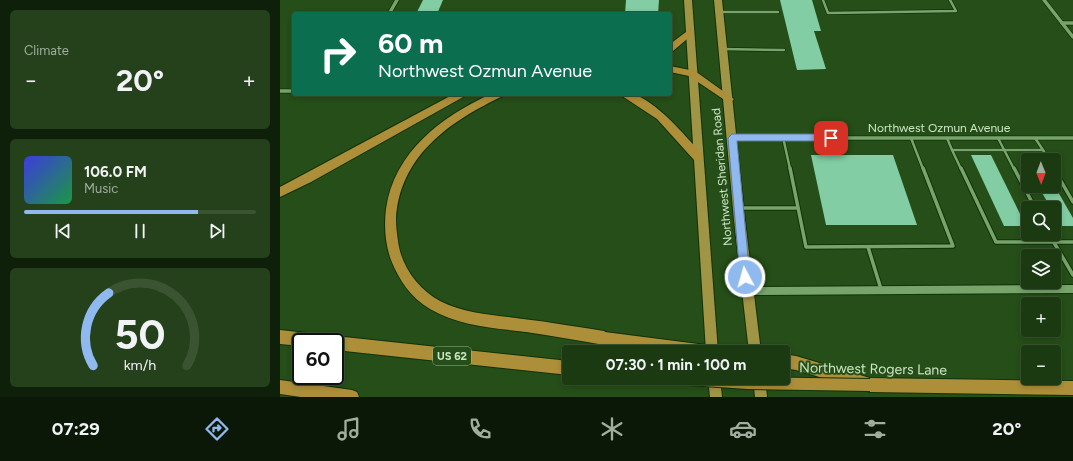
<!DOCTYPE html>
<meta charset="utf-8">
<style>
:root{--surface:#1c3a12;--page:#25411b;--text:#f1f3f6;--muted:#a0ad9f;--line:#3a5432;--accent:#90b9f0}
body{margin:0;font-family:Figtree,sans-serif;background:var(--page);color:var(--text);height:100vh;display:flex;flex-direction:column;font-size:15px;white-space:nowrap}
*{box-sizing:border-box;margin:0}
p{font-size:13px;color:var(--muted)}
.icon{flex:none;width:22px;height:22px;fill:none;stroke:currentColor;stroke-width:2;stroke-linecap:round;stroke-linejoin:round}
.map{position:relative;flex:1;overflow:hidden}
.side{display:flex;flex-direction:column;gap:10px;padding:10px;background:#0f200a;width:280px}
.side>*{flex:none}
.guide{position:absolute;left:12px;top:12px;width:380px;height:84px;border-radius:4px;box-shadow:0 2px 6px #0003,0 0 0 1px var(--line);background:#0b6e4f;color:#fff;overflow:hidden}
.needle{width:26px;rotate:179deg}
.fabs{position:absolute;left:741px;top:153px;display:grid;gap:8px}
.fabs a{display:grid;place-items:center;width:40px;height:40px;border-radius:4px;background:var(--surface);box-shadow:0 2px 6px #0003,0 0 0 1px var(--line);font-size:20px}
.speed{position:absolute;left:12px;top:333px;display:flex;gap:8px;font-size:20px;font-weight:700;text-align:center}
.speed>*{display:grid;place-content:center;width:52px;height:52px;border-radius:50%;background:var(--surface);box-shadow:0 2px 6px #0003,0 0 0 1px var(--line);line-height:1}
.speed .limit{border:2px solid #111;border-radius:6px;background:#fff;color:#111}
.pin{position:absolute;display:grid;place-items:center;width:34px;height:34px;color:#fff;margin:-17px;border-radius:8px;box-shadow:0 2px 6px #0006}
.me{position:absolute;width:44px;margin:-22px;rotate:354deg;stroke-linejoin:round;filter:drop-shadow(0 0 3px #0008)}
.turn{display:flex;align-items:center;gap:14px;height:84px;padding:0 20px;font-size:18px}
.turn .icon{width:52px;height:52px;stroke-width:2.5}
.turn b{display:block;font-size:28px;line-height:34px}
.big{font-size:30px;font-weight:700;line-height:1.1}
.side .card{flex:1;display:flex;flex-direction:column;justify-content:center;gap:6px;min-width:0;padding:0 14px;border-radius:6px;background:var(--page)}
.side .dial{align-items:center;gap:0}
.dial svg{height:104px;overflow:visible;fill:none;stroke:var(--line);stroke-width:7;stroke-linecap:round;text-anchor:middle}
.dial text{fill:var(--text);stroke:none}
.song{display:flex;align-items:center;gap:12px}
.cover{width:48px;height:48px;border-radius:6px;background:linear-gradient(135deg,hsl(240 70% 55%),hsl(140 70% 35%))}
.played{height:4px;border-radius:2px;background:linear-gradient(90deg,var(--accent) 75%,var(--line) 75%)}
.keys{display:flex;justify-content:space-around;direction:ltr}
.heat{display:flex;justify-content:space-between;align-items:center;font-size:22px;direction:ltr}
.trip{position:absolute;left:282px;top:345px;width:228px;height:40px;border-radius:4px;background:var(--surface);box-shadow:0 2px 6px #0003,0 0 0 1px var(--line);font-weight:700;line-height:40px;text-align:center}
.tab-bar{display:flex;height:64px;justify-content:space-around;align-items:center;background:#0b1707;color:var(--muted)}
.tab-bar .icon{width:28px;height:28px}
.tab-bar .active{color:var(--accent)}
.tab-bar b{font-size:18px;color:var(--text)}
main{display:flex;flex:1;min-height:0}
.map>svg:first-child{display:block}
.building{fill:#82cda4}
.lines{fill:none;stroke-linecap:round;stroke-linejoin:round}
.service-far1-casing{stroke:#123208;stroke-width:4}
.service-casing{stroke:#123208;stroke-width:5.5}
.minor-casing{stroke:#123208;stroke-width:5}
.tertiary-casing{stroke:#123208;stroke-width:2}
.primary-casing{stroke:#123208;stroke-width:2}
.trunk-casing{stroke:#123208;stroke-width:2}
.service-far1{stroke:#77a46a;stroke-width:2.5}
.service{stroke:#77a46a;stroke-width:3.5}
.minor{stroke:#77a46a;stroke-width:3.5}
.tertiary{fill:#77a46a;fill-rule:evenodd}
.primary{fill:#a09445;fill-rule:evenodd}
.trunk{fill:#ae8f39;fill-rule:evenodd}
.trunk-bridge-casing{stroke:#123208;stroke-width:14;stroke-linecap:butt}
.trunk-bridge{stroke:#ae8f39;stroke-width:12}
.route{fill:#90b9f0;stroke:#5e789c}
.labels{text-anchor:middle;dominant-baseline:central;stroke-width:4;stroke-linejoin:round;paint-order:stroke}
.shield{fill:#254e18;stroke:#9bb892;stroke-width:1}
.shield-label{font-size:11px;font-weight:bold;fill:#cde5c6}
.street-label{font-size:12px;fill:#cde5c6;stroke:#254e18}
.near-street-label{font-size:14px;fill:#cde5c6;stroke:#254e18}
</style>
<main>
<section class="side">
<div class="card"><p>Climate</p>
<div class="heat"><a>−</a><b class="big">20°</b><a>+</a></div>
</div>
<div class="card">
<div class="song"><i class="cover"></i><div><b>106.0 FM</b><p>Music</p></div></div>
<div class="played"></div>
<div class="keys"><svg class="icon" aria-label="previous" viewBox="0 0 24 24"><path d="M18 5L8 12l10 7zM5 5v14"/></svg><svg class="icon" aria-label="pause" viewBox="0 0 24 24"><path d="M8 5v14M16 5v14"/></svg><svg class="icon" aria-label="next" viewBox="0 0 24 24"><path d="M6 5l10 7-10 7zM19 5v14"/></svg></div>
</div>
<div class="card dial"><svg viewBox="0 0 100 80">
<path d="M14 69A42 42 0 1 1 86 69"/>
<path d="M14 69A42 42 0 0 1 26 13" stroke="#90b9f0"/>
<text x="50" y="56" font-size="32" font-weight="700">50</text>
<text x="50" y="72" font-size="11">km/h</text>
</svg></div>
</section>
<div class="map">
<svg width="793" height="397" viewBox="0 0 793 397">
<rect width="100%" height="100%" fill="#254e18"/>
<!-- building -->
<g class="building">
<polygon points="143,0 163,0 157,14 136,14"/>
<polygon points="346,0 379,0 378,14 345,14"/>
<polygon points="500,0 532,0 541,31 534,31 546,69 517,70"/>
<polygon points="741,154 756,154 759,160 748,160 748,167"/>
<polygon points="531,155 613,155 637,225 546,225"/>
<polygon points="691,155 711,155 746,226 724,226"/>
<polygon points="774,185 793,218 793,226 780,226 774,214 774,208 771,208 758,186"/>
</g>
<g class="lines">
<defs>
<g id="service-far1">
<polyline points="543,0 548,13 676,11 670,0"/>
<polyline points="441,12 498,12"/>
<polyline points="443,49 504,50"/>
<polyline points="503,137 510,169"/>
<polyline points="631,138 643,169"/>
<polyline points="667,138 672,150"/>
<polyline points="718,138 734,169"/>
<polyline points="755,138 763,150"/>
<polyline points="681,169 672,150 763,150 769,160"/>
</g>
<g id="service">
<polyline points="510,168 526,247 673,246 643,168"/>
<polyline points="681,168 716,242 793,242"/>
<polyline points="734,168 755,208"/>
<polyline points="774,169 793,202"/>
<polyline points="460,208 518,208"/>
<polyline points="769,234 793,275"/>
<polyline points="588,247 601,289"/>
</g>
<g id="minor">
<polyline points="764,0 793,37"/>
<polyline points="109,14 117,0"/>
<polyline points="782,23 793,23"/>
<polyline points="0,91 14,91"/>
<polyline points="453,138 793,138"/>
</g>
<polygon id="tertiary" points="793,285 793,293 467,295 464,294 463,291 464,288 467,287"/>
<g id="primary">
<polygon points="404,0 412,0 438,352 426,352"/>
<polygon points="434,0 442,0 465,220 481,352 469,352 454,220"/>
<polygon points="428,378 440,378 442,397 430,397"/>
<polygon points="473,378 485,378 487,397 475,397"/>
</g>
<g id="trunk">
<polygon points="410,29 414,32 413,34 393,51 390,52 390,44"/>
<polygon points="390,66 415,71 454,99 452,101 446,101 409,76 390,72"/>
<polygon points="174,94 187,94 185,96 31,182 0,197 0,187"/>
<path d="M211,94H225L223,96C170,121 119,156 116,220C116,227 117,234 118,241C121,266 138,289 160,301C185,314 216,315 243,319C270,322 297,327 324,331L329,333L331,338L329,343L324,345C298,340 272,336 246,332C214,328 178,326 150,309C131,298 119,280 111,260C105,244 104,225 106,209C114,152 162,116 211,94Z"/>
<path d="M339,94C343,94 348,93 352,94C376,100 405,136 422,154L423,157L422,160H414L377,119Z"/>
<polygon points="0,330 45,335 50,338 55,336 289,361 289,375 55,350 55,342 21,342 21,346 0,344"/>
<polygon points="503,354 516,356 590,378 793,381 793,395 590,392 516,370 503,368"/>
<polygon points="0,380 72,390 77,392 79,397 21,397 0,394"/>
</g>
</defs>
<!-- service-far1 casing -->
<use href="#service-far1" class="service-far1-casing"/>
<!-- service casing -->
<use href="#service" class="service-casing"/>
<!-- minor casing -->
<use href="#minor" class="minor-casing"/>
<!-- tertiary casing -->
<use href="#tertiary" class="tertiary-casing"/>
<!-- primary casing -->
<use href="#primary" class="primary-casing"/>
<!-- trunk casing -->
<use href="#trunk" class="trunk-casing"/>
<!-- service-far1 -->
<use href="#service-far1" class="service-far1"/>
<!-- service -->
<use href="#service" class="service"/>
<!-- minor -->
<use href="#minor" class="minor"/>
<!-- tertiary -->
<use href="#tertiary" class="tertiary"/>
<!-- primary -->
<use href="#primary" class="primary"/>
<!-- trunk -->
<use href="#trunk" class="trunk"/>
<defs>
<g id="trunk-bridge">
<polyline points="324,338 433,352"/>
<polyline points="394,378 468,383 590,385"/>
</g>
</defs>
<!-- trunk-bridge casing -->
<use href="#trunk-bridge" class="trunk-bridge-casing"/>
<!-- trunk-bridge -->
<use href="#trunk-bridge" class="trunk-bridge"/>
</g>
<!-- route -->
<polygon class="route" points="452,134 551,134 555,138 551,141 457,141 470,277 469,280 465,282 462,280 460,277 448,138"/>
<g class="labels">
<!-- shield labels -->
<rect class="shield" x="153" y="347" width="38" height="18" rx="3"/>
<g class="shield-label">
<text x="172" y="356">US 62</text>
</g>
<!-- street labels -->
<g class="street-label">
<text x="659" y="128">Northwest Ozmun Avenue</text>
<text transform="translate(442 177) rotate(-95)">Northwest Sheridan Road</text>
</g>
<!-- near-street labels -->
<g class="near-street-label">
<text transform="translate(593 369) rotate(1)">Northwest Rogers Lane</text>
</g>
</g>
</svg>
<div class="fabs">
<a><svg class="needle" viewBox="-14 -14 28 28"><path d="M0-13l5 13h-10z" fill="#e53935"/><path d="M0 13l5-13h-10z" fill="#a0ad9f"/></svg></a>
<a><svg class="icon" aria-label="search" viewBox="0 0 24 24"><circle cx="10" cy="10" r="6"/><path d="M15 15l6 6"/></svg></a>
<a><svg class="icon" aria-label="layers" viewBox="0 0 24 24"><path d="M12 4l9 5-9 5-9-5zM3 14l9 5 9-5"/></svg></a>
<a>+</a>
<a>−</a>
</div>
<div class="speed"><div class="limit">60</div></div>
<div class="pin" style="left:551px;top:138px;background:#d93025"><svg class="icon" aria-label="arrive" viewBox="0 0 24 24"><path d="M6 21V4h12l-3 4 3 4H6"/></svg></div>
<svg class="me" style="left:465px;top:277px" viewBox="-20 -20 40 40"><circle r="17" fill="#90b9f0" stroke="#fff" stroke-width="3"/><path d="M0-11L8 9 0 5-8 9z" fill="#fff"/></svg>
<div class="trip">07:30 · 1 min · 100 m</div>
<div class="guide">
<div class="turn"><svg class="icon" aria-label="right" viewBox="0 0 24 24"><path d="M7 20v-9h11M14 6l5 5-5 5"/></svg><div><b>60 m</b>Northwest Ozmun Avenue</div></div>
</div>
</div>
</main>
<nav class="tab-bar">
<b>07:29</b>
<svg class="icon active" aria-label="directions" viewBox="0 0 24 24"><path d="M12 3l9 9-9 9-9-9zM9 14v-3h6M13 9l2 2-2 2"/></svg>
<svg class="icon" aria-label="music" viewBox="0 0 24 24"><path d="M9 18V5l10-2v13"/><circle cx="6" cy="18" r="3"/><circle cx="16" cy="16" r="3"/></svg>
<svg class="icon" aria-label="phone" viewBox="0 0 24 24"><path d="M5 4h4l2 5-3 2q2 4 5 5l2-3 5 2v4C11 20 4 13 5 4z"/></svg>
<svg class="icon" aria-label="climate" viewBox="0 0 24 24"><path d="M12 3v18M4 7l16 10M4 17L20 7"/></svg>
<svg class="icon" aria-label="car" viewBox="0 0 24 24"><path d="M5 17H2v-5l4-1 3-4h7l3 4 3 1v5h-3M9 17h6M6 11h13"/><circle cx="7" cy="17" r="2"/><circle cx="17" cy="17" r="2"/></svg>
<svg class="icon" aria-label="filters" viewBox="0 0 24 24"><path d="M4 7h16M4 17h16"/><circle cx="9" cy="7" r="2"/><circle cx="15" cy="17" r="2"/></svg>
<b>20°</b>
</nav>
